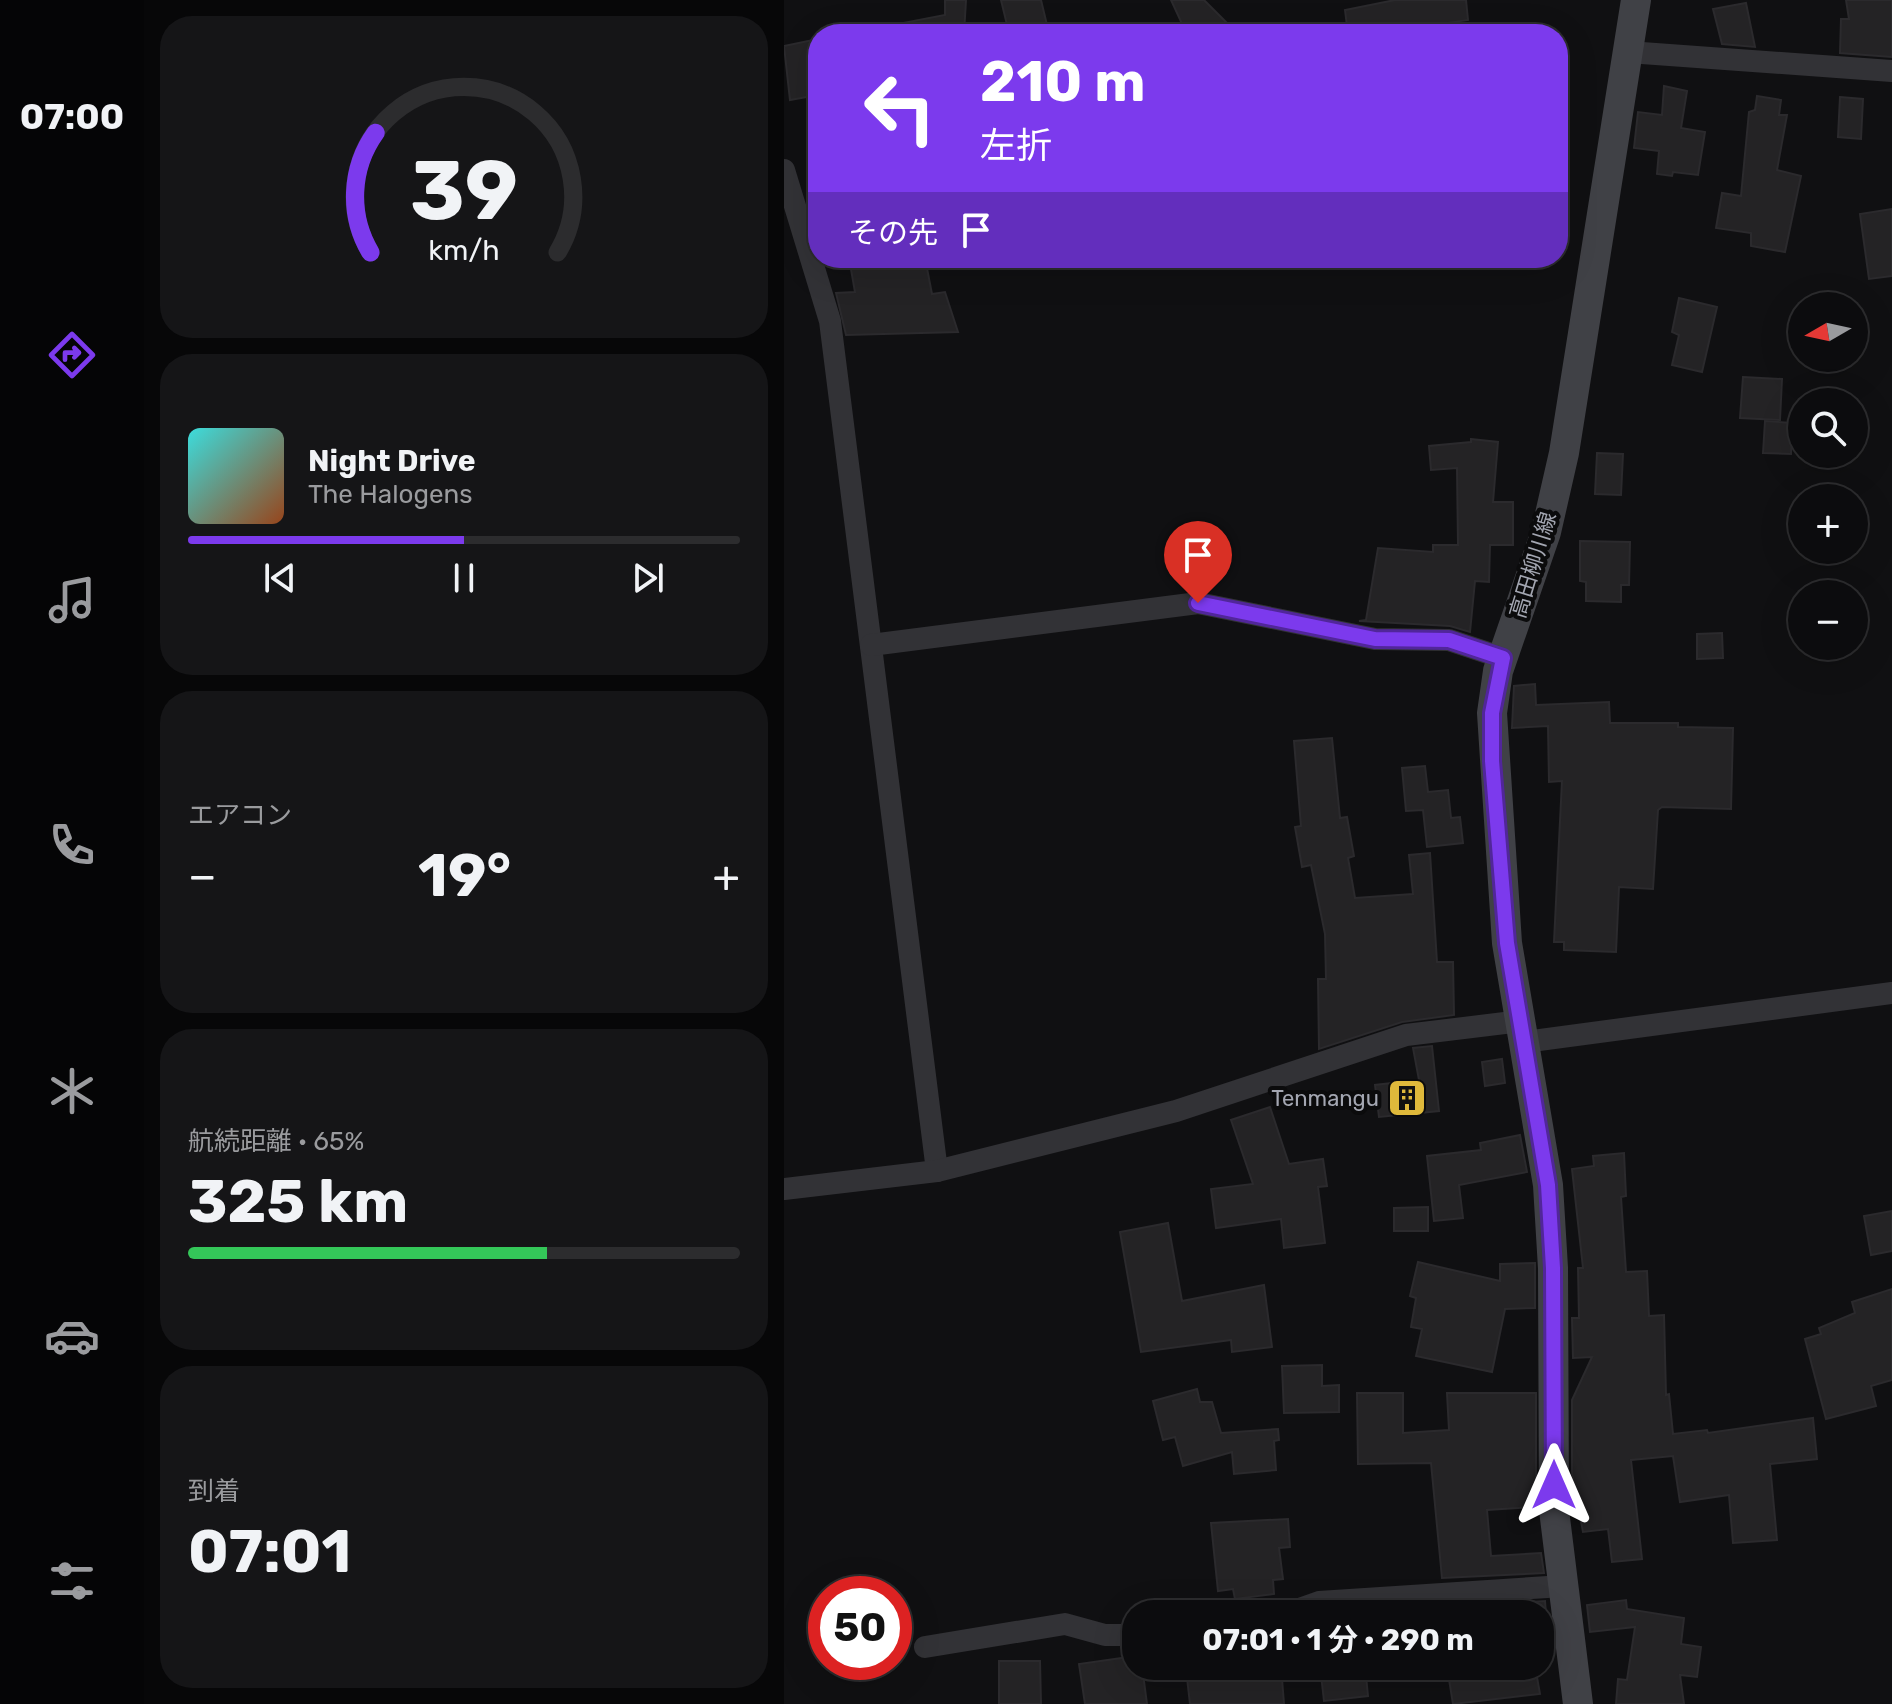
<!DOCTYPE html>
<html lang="ja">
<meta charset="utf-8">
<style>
:root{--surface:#0c0c0e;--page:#151517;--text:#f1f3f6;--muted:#9a9b9e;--line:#2c2c2e;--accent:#7c3aed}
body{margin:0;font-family:Rubik,"Noto Sans JP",sans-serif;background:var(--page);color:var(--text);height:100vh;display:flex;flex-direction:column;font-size:30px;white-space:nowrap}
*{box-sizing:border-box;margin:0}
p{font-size:26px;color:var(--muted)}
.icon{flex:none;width:44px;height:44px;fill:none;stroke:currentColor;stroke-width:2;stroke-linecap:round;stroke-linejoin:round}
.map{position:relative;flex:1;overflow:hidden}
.details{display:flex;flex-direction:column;gap:16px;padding:16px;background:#070708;width:640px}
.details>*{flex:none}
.guide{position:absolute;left:24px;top:24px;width:760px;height:244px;border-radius:32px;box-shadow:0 8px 32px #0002,0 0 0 2px var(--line);background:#7c3aed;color:#fff;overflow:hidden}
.needle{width:52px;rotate:261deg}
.fabs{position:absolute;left:1004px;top:292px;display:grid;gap:16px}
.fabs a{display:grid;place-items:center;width:80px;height:80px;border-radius:50%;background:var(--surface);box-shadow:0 8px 32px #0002,0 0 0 2px var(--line);font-size:40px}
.speed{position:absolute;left:24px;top:1576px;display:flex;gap:16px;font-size:40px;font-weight:700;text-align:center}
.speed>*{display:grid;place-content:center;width:104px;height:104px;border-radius:50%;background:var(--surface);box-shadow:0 8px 32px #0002,0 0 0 2px var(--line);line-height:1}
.speed .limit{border:12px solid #d22;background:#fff;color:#111}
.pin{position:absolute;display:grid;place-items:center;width:68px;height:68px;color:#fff;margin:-82px -34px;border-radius:50% 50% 50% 0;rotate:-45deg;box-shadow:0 0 8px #0007}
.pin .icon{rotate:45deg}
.me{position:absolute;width:88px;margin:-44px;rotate:0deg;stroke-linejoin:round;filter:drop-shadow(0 0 6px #0008)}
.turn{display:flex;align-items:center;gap:28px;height:168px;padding:0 40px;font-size:36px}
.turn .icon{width:104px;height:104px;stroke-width:2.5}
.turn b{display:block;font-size:56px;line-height:68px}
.then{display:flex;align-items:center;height:76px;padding:0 40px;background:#0003;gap:16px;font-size:30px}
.big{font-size:60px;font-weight:700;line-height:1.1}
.details .widget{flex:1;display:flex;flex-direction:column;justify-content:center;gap:12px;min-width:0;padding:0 28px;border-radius:32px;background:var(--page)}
.details .dial{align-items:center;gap:0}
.dial svg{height:208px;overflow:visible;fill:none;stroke:var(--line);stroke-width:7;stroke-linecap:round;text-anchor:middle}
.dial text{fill:var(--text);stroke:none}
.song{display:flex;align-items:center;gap:24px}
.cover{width:96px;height:96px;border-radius:12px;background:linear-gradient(135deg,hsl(180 70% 55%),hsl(20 70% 35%))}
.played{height:8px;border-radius:4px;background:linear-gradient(90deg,var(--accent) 50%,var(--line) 50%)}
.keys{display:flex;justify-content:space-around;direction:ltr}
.heat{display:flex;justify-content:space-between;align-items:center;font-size:44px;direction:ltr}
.charge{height:12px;border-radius:6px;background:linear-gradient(90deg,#34c759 65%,var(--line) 0)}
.trip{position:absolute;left:338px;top:1600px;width:432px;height:80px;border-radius:32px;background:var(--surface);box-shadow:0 8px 32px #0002,0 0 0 2px var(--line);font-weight:700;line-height:80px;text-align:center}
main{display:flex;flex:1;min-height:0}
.dock{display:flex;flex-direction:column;width:144px;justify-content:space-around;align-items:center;background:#050506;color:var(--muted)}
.dock .icon{width:56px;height:56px}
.dock .on{color:var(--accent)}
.dock b{font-size:36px;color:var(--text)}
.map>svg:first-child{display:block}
.building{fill:#242325;stroke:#2b2a2d;stroke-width:2}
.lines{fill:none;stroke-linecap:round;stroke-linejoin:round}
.minor{stroke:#323236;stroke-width:22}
.secondary{stroke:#404146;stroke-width:30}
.route-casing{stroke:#51269a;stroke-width:20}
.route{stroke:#7c3aed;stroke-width:14}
.labels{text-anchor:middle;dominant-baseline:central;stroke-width:8;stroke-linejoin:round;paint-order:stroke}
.street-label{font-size:22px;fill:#a3a6b1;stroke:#0b0b0c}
.poi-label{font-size:22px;fill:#a3a6b1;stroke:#0b0b0c;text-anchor:end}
</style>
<main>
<nav class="dock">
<b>07:00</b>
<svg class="icon on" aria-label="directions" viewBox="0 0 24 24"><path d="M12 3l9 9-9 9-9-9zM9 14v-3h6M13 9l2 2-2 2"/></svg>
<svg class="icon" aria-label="music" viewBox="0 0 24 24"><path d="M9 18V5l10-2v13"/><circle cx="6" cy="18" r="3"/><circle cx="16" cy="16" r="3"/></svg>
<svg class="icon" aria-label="phone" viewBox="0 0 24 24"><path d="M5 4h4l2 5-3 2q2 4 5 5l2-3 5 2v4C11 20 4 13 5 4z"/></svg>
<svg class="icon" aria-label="climate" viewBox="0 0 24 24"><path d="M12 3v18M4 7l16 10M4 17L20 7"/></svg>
<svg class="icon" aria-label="car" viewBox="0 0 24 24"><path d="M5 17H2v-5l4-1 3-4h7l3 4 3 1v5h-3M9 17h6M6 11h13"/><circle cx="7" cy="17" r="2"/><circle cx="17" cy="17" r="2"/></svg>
<svg class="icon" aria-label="filters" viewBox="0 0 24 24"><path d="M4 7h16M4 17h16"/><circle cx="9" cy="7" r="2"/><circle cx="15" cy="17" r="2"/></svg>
</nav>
<section class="details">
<div class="widget dial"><svg viewBox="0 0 100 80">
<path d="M14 69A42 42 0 1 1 86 69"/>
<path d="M14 69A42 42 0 0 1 16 23" stroke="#7c3aed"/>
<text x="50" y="56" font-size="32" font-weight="700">39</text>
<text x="50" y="72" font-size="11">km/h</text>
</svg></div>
<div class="widget">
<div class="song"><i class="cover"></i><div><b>Night Drive</b><p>The Halogens</p></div></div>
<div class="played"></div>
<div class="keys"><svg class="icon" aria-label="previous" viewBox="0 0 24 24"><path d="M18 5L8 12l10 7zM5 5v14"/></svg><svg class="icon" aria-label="pause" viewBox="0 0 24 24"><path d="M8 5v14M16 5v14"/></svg><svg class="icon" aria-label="next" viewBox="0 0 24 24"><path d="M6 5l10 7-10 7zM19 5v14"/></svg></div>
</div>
<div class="widget"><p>エアコン</p>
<div class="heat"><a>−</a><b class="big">19°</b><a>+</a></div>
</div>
<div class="widget"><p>航続距離 · 65%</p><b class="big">325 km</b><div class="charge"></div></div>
<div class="widget"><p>到着</p><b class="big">07:01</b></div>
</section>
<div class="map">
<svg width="1108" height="1704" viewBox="0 0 1108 1704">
<rect width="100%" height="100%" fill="#101012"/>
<!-- building -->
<g class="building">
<polygon points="161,0 182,0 180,34 120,34 119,23 161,15"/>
<polygon points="217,0 257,0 263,25 234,32 233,26 224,29"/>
<polygon points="387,0 420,0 454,34 414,34 404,24 399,26"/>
<polygon points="611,0 682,0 684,20 663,23 664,34 564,34 561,10"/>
<polygon points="1062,0 1108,0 1108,57 1056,53 1057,19 1065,19"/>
<polygon points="962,3 971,47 938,44 929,9"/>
<polygon points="34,39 34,95 6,100 0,46"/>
<polygon points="880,86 903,91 897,128 921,132 914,175 889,172 888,176 873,174 875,151 850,148 854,112 878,115"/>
<polygon points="973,96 997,100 995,115 1003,115 993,170 1017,176 1001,252 967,246 967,233 932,228 938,193 957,196 965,112 971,110"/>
<polygon points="1056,97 1079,99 1077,139 1054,137"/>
<polygon points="1108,209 1108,276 1085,279 1076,214"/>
<polygon points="65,258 141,258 148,294 161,292 174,332 62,335 52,293 71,292"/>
<polygon points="895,298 933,307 918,372 888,365 895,335 888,332"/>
<polygon points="959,377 998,379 996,420 956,418"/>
<polygon points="981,421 1008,423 1007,454 979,453"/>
<polygon points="687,439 714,442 709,502 729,502 729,545 706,545 705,582 691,581 686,632 666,626 575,621 582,620 594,548 649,552 649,545 674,545 673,468 647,470 645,446 687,442"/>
<polygon points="813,453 839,454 837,495 811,494"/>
<polygon points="796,541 846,542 845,585 837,585 837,602 802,601 802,582 796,581"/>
<polygon points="938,633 939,658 913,659 913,634"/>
<polygon points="751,684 752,705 825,702 826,723 894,723 894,727 949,728 947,809 878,807 874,810 869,889 835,887 832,952 780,950 780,942 770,942 778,781 765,782 764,726 728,728 730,686"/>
<polygon points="548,738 556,818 563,817 570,856 564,858 571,898 629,894 625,855 646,853 653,962 669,962 670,1015 618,1022 535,1049 534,979 542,979 541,934 527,865 518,867 511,827 517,826 510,741"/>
<polygon points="641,766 644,792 664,790 667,818 676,817 679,843 643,847 639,810 622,811 618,768"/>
<polygon points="648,1046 655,1111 595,1117 591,1085 635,1080 629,1048"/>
<polygon points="718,1059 721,1083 701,1086 698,1062"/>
<polygon points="486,1107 505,1164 539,1159 543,1186 534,1187 541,1243 500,1248 497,1219 432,1228 427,1189 469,1184 447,1120"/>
<polygon points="736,1135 743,1172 675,1185 679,1218 650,1221 643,1156 697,1150 696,1143"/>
<polygon points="840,1153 842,1196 837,1197 842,1272 863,1271 865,1316 880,1315 882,1395 885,1394 889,1434 923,1430 924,1433 1029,1418 1033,1459 986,1464 993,1540 949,1543 945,1495 896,1502 889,1456 847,1460 858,1559 828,1562 824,1529 799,1532 788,1473 788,1400 808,1357 789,1358 788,1318 795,1318 794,1268 799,1268 788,1169 810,1166 809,1156"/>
<polygon points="644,1207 644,1231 610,1231 610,1208"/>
<polygon points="1108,1211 1108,1251 1087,1255 1080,1216"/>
<polygon points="384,1223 398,1301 480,1285 488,1347 448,1352 447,1340 357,1352 336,1232"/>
<polygon points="634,1262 716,1281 716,1264 751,1263 751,1308 721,1309 708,1372 632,1356 638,1329 627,1327 632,1298 626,1296"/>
<polygon points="1108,1289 1108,1380 1087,1386 1092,1406 1042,1419 1021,1339 1037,1334 1035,1328 1071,1313 1068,1302"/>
<polygon points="538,1365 538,1386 555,1385 555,1412 500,1413 498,1366"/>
<polygon points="413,1389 416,1402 428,1402 437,1433 494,1429 495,1440 490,1441 492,1470 450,1474 448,1452 399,1466 391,1437 379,1440 369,1401"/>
<polygon points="573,1393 619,1393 619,1433 665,1430 663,1393 752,1393 752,1507 703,1510 707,1556 757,1553 760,1573 658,1578 647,1463 574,1464"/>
<polygon points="504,1519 506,1547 495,1548 499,1579 489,1580 490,1594 451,1599 449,1589 434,1591 427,1523"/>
<polygon points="842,1600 843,1609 900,1618 897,1644 917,1647 913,1677 896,1675 900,1704 832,1704 834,1679 843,1680 851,1627 806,1632 803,1605"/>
<polygon points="761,1601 762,1614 665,1614 665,1608"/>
<polygon points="352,1656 352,1666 358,1666 363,1704 301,1704 295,1664"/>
<polygon points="215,1661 256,1661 257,1704 215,1704"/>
<polygon points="429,1666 497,1666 500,1704 406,1704 402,1669"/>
<polygon points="536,1666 581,1666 584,1696 540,1701"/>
<polygon points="706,1666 751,1666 756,1694 669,1704 664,1673"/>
</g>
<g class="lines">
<!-- minor -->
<g class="minor">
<polyline points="844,52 1108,71"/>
<polyline points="0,170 46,321 153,1171"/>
<polyline points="87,645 414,603 591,639 665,640 719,658"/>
<polyline points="740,1042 1108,993"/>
<polyline points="0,1189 153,1171 392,1111 622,1035 737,1021"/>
<polyline points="501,1614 535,1602 779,1586"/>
<polyline points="141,1647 281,1624 321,1635 352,1635"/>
</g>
<!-- secondary -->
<polyline class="secondary" points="794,1704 770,1510 769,1268 764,1185 723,943 708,713 714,671 762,532 780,453 852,0"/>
</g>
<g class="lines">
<defs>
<polyline id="route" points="414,603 591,639 665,640 719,658 708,713 708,761 723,943 764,1185 769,1268 770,1485"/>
</defs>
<!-- route casing -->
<use href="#route" class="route-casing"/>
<!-- route -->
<use href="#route" class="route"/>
</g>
<!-- icons -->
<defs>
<symbol id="building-square" viewBox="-11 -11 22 22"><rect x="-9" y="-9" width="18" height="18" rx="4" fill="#dfb93b" stroke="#0b0b0c"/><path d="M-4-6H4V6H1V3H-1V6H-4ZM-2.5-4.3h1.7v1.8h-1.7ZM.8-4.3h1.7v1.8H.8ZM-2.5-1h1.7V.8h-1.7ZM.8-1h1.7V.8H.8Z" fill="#111"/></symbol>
</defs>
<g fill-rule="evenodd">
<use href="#building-square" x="601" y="1076" width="44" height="44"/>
</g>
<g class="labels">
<!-- street labels -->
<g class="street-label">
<text transform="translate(749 565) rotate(-73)">高田柳川線</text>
</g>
<!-- poi labels -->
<g class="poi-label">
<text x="595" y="1098">Tenmangu</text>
</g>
</g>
</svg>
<div class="fabs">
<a><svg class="needle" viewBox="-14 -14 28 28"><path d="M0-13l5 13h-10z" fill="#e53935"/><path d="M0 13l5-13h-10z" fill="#9a9b9e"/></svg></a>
<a><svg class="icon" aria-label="search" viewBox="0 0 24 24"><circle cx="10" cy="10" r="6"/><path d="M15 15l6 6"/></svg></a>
<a>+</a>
<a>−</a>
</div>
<div class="speed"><div class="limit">50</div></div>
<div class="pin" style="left:414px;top:603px;background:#d93025"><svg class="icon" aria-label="arrive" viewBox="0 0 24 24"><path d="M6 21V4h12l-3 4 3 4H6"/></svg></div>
<svg class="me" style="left:770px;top:1485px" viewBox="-20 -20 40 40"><path d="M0-17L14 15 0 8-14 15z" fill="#7c3aed" stroke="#fff" stroke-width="4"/></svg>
<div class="trip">07:01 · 1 分 · 290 m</div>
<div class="guide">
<div class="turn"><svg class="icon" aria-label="left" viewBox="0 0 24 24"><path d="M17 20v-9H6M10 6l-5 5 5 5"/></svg><div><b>210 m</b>左折</div></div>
<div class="then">その先<svg class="icon" aria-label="arrive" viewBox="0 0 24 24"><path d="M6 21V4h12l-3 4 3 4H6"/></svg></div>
</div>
</div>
</main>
